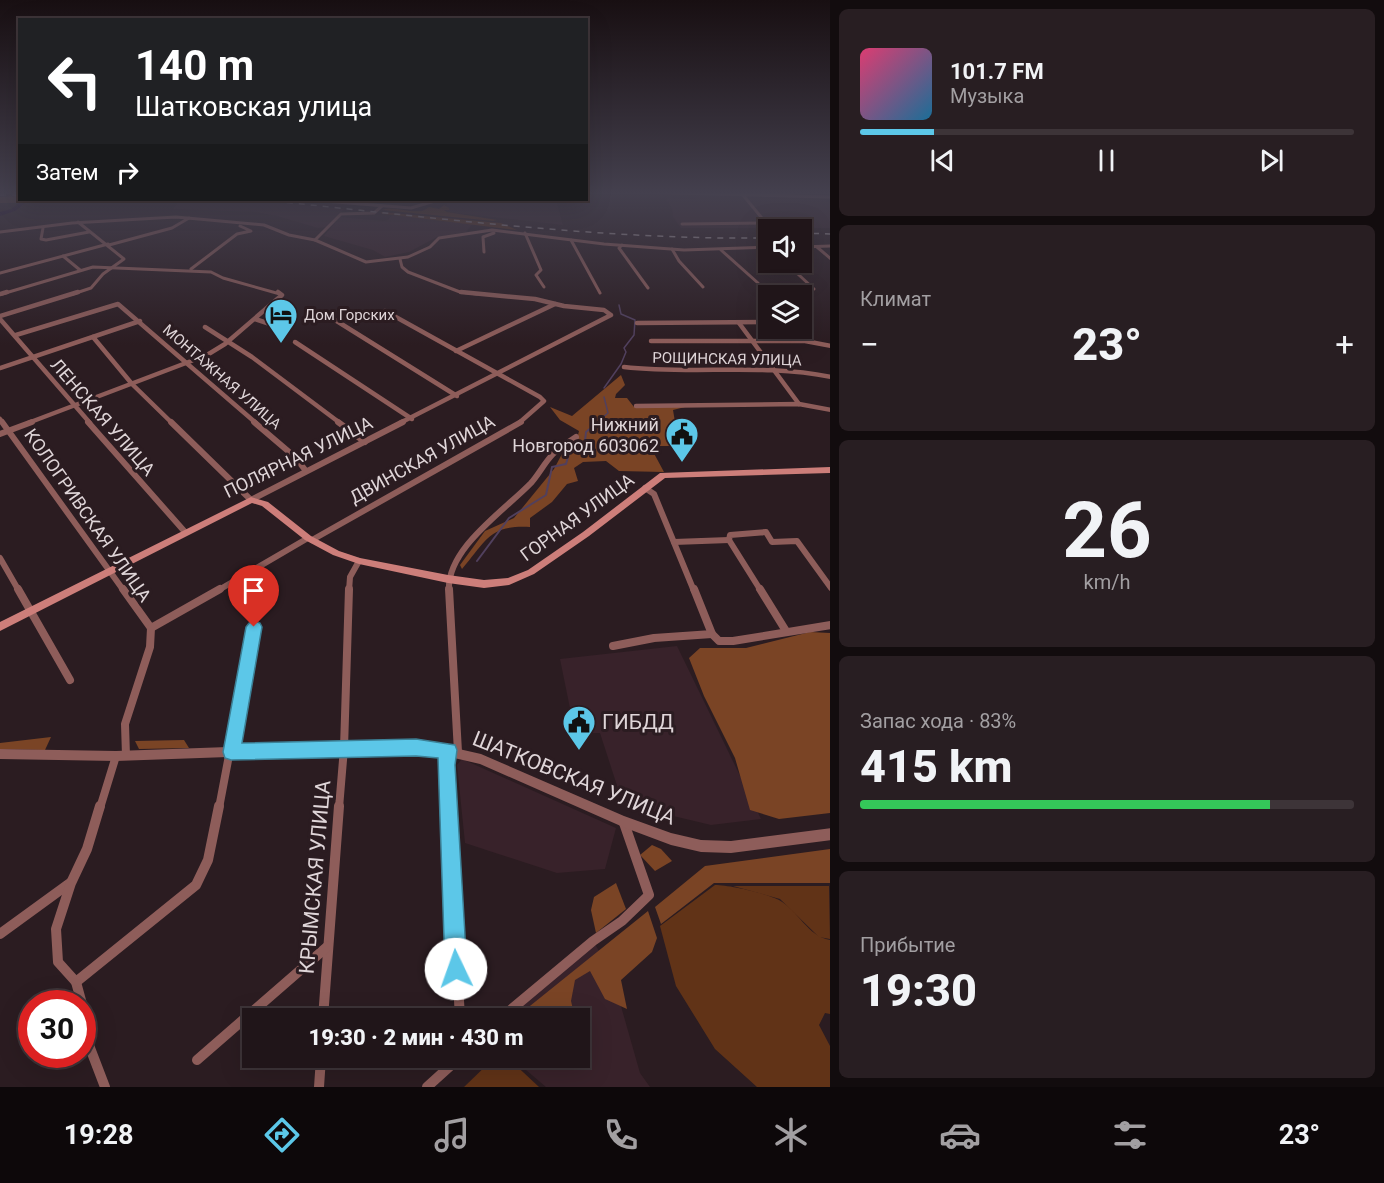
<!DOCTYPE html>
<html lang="ru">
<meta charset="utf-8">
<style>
:root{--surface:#201519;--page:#281e22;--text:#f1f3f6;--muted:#a29fa2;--line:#3d3438;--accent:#5cc7e8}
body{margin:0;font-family:Roboto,sans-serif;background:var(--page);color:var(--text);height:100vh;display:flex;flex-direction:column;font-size:22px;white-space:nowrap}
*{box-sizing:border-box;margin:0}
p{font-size:20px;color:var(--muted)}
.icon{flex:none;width:33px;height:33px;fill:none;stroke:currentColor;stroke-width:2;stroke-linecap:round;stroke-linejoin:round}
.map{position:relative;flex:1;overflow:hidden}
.panel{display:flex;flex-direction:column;gap:9px;padding:9px;background:#120c0e;width:554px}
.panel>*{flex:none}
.banner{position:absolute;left:18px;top:18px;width:570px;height:183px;border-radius:0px;box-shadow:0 6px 24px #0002,0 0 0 2px var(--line);background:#202124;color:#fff;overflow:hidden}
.controls{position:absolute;left:758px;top:219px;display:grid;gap:12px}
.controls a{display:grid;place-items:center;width:54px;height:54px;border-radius:0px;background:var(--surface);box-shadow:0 6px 24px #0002,0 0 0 2px var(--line);font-size:30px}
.speed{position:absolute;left:18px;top:990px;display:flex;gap:12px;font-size:30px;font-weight:700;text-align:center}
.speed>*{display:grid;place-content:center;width:78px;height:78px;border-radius:50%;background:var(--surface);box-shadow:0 6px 24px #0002,0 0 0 2px var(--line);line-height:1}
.speed .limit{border:9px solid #d22;background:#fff;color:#111}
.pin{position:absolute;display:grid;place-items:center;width:51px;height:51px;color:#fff;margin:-62px -26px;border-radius:50% 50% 50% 0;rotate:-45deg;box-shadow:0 0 6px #0007}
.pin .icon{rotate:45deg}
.me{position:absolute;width:66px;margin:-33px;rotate:357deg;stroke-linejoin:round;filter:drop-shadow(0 0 4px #0008)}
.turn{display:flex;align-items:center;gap:21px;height:126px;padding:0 18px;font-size:27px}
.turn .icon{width:78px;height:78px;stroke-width:2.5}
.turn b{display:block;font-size:42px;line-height:51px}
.then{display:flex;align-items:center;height:57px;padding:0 18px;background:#0003;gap:12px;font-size:22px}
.big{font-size:45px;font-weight:800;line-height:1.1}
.panel .tile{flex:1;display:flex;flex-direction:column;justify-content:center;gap:9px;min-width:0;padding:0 21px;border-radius:9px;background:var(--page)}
.panel .dial{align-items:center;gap:0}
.dial b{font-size:78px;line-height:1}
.song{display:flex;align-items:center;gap:18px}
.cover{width:72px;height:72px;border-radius:9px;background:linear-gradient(135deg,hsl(340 70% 55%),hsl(200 70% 35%))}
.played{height:6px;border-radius:3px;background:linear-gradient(90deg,var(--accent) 15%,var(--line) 15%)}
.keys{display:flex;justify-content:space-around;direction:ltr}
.heat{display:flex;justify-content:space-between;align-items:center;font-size:33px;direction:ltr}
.charge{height:9px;border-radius:4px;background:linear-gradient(90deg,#34c759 83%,var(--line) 0)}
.trip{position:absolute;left:242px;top:1008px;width:348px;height:60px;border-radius:0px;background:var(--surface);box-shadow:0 6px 24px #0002,0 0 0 2px var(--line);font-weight:800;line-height:60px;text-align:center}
.menu{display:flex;height:96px;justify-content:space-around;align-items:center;background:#0d080a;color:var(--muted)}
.menu .icon{width:42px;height:42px}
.menu .selected{color:var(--accent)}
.menu b{font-size:27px;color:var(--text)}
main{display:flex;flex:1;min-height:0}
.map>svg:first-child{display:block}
.built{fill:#38222a}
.green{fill:#613317}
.forest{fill:#7a4425}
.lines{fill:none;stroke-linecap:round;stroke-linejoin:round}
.stream-far1{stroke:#51405e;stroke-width:1.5}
.stream{stroke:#51405e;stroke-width:2}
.river{fill:#140029;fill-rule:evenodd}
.minor-far4{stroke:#8e5d5a;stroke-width:3}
.minor-far3{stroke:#8e5d5a;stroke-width:4.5}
.minor-far2{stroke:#8e5d5a;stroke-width:6}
.minor-far1{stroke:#8e5d5a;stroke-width:8}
.minor{stroke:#8e5d5a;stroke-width:10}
.tertiary{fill:#8e5d5a;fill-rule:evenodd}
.secondary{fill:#cd7e7a;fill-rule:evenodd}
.rail{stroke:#aea3a6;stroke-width:1.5;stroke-dasharray:6 6;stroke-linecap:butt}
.route{fill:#5cc7e8;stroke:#3c8197;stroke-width:1.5}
.labels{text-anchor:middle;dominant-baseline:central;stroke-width:6;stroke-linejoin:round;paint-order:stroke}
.far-poi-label{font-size:15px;fill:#dfd5d8;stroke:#2b1c21;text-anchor:start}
.far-street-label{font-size:15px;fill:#dfd5d8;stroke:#2b1c21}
.street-label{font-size:18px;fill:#dfd5d8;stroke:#2b1c21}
.poi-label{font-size:18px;fill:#dfd5d8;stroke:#2b1c21;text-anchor:end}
.near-poi-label{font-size:21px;fill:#dfd5d8;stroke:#2b1c21;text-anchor:start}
.near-street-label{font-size:21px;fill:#dfd5d8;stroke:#2b1c21}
</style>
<main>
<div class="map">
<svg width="831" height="1087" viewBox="0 0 831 1087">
<rect width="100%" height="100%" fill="#2b1c21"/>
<!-- built -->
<g class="built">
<polygon points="695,196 827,200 830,203 830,228 681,228 673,217 672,208 666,198 696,199"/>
<polygon points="180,200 257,201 344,209 327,227 318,228 277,216 255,212 173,209"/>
<polygon points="448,200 556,200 563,225 448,212 445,210"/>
<polygon points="393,214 473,223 466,232 437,237 409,252 385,257 373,250 324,236 340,217 384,221 388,220"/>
<polygon points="677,646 761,819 711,825 623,804 600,733 575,733 560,659"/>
<polygon points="462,759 616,828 605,869 557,873 465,843 457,765"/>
<polygon points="593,941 611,971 640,1073 650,1087 546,1087 526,1070 518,1058 579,1058 579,1018 501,1018"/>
</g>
<!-- green -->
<g class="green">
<path d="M444,205L449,208V210H444L447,212L497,220L493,221L382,210C397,204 417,218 429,207L439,209Z"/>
<polygon points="381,212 501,223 517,230 393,215 382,214"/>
<path d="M715,885C729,885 766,893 779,900C799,911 807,936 830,940V1014L825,1013L819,1025L830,1046V1087H757L715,1049L676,986L660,926Z"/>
<polygon points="733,886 829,886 830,939 819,937 780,899"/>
<polygon points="494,1058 508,1058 539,1087 464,1087"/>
</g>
<!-- forest -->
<g class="forest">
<polygon points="19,196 20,200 82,200 80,202 0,203 0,197"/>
<path d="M621,375L625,385L616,394L615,398H627L634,407H685L673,410L675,422L673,424L678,435V446H650L664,472L619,471L606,461L583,462L574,468L578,481L567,484L552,502L530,518V527C489,525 487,540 462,569L460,565L485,531L514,518L554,469L563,452L577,439L579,431L560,420L550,407L572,416Z"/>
<polygon points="810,632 830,633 830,813 779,819 750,810 735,758 704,696 689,658 700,648 746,648"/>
<polygon points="51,737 45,750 0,749 0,743"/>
<polygon points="184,740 189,748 139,749 135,741"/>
<polygon points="652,845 661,849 672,861 655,871 640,855"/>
<polygon points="830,849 830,883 714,883 661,924 655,907 705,866"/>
<polygon points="616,883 626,909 596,933 591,910 594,897"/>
<polygon points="648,911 657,938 652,952 621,980 627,1009 605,999 590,971 575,980 571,1001 575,1018 564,1018 554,1010 544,1018 515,1018"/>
</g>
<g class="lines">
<!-- stream-far1 -->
<g class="stream-far1">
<polyline points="604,388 621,364 626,352 624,348 634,335 635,320 621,314 619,305"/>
<polyline points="596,423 608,413 604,397"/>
</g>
<!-- stream -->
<polyline class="stream" points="477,561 509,518 546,495 552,467 566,464 569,454 585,441 586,432 598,422"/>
<!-- river -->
<polygon class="river" points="23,200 29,200 15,211 0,216 0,212 11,209"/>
<!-- minor-far4 -->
<g class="minor-far4">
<polyline points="636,192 831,197"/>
<polyline points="311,200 411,208 438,200"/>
<polyline points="682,224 766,223 743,195"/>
<polyline points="43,228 41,239 46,240 89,232"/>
<polyline points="0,232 72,223 176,217 264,225 289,235 315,240 366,262 408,257 430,247 439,238 492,230 604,244 684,250 768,247"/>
<polyline points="525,233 541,270 536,275 544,287"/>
<polyline points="315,240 341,214 374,213 382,206"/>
<polyline points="571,240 600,293"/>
<polyline points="109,245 172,228 189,218"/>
<polyline points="622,245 619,248 648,288"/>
<polyline points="801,247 831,246"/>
<polyline points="817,247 831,259"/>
<polyline points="672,249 679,261 703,287"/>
<polyline points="721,250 758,283"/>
<polyline points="484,252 483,237 494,233"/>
<polyline points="63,256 80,270"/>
<polyline points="400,259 402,267 408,272 460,292 477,294"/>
<polyline points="785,262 814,289"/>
<polyline points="191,269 237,234 251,231 240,226"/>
<polyline points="0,273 108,244"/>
<polyline points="2,294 93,267 211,272 223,278 280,294"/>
<polyline points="73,294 91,288 103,274 124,259 78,222"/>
</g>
<!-- minor-far3 -->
<g class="minor-far3">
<polyline points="0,294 7,292"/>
<polyline points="385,311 540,397 544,401 519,423"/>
<polyline points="327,315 457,396"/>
<polyline points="0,316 78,292"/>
<polyline points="0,319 90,423"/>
<polyline points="255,319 288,330"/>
<polyline points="637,323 768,322"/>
<polyline points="739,323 799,404"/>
<polyline points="205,327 252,357 340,423"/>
<polyline points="16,335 118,304 256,423"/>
<polyline points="93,337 132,384 172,423"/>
<polyline points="651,341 805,341 831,346"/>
<polyline points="295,342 412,419"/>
<polyline points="456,351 555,304"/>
<path d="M624,367C693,375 763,363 831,377"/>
<polyline points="0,368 140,321"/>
<polyline points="636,406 799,404 831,410"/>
<polyline points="0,419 3,423"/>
<polyline points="28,423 207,355 225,344 282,295 278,292"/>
<polyline points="400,423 611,315 604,310 564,306 535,299 461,292"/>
</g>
<!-- minor-far2 -->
<g class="minor-far2">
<polyline points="2,422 124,591"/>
<polyline points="88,422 185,532"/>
<polyline points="171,422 251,500 403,422"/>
<polyline points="254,422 295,457 306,471"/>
<polyline points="338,422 365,442"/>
<polyline points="0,434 32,422"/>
<polyline points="645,488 654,494 694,591"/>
<polyline points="312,540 521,422"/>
<polyline points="729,540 730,535 766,532 772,542 797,541 831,588"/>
<polyline points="729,540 761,591"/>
<polyline points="674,542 729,540"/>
<polyline points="0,558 19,591"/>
<polyline points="234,583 242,591"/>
<polyline points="217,591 308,538"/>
<polyline points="349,591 350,577 359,561"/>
<path d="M449,591C446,549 504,511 531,483C539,474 545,462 553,454C560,447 569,442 576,437"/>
</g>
<!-- minor-far1 -->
<g class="minor-far1">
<polyline points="18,589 70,680"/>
<polyline points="123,589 151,628"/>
<polyline points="449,589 458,752"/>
<polyline points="760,589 786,631"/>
<polyline points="712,634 719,641 733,641 831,625"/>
<polyline points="613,646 654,638 712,634 694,589"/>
<polyline points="448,751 446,764 448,808"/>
<polyline points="126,756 125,724 150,647 151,628 220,589"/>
<polyline points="100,808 116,756"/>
<polyline points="219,808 256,613 256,605 240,589"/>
<polyline points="339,808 344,748 349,589"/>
</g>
<!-- minor -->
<g class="minor">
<polyline points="448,806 460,1018"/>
<polyline points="0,934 70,883"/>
<polyline points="76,982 196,885 208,860 219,806"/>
<polyline points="82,1004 76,982 58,962 56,929 71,883 87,849 100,806"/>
<polyline points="82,1006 87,1040 105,1087"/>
<polyline points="323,1018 339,806"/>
<polyline points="501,1018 593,941 622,921 649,895 624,823"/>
<polyline points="197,1060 328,946"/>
<polyline points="319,1087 321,1058"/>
<polyline points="427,1087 459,1058"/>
</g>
<!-- tertiary -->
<polygon class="tertiary" points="344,743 437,744 481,754 624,816 671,833 701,840 731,841 831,828 831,840 731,853 701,852 671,845 623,827 480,764 437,754 344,753 116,761 0,759 0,749 116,751"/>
<!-- secondary -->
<polygon class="secondary" points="831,467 831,473 665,478 589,536 534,574 509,585 484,588 448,583 359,564 333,555 305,540 262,506 252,503 0,631 0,622 251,497 268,502 311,536 339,551 360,558 448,575 484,580 508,578 528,570 583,532 660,473"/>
<!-- rail -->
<g class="rail">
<polyline points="0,195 20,195"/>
<path d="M263,200C431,217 599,240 768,238"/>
<polyline points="801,233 831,234"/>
</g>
</g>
<!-- sky -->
<linearGradient id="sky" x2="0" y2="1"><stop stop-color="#180f12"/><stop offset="0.56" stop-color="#44404e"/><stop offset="1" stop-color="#44404e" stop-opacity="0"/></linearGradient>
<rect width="831" height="345" fill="url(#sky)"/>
<!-- route -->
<polygon class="route" points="254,621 260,623 262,627 242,743 416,739 455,745 457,750 455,765 467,969 464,976 456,980 448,976 445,969 438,758 416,756 231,760 225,758 223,752 246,627 249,623"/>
<!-- icons -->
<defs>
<symbol id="hotel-pin" viewBox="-11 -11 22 30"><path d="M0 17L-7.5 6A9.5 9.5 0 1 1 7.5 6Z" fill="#5cc7e8" stroke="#2b1c21"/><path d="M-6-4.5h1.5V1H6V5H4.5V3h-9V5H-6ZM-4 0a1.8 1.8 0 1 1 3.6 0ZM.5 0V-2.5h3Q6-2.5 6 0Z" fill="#111"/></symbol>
<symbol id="civic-pin" viewBox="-11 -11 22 30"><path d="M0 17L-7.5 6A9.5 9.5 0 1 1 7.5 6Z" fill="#5cc7e8" stroke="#2b1c21"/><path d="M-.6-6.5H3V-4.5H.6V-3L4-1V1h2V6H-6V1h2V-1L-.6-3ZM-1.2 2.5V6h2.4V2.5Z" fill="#111"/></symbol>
</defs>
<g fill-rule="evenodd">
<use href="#hotel-pin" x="262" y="296" width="38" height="52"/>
<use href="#civic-pin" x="663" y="415" width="38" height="52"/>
<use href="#civic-pin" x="560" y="703" width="38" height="52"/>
</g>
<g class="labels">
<!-- far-poi labels -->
<g class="far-poi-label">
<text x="304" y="315">Дом Горских</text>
</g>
<!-- far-street labels -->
<g class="far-street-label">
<text transform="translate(727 359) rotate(1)">РОЩИНСКАЯ УЛИЦА</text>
<text transform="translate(222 377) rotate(41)">МОНТАЖНАЯ УЛИЦА</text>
</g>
<!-- street labels -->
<g class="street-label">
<text transform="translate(103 417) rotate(49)">ЛЕНСКАЯ УЛИЦА</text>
<text transform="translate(298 457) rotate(-26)">ПОЛЯРНАЯ УЛИЦА</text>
<text transform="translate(422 459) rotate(-29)">ДВИНСКАЯ УЛИЦА</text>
<text transform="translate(88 515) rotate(55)">КОЛОГРИВСКАЯ УЛИЦА</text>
<text transform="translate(577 517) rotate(-36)">ГОРНАЯ УЛИЦА</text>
</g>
<!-- poi labels -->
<g class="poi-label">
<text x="659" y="424">Нижний<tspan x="659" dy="21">Новгород 603062</tspan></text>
</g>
<!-- near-poi labels -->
<g class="near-poi-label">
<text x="602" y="722">ГИБДД</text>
</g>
<!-- near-street labels -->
<g class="near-street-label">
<text transform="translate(574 778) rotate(22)">ШАТКОВСКАЯ УЛИЦА</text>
<text transform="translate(315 877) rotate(-85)">КРЫМСКАЯ УЛИЦА</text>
</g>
</g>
</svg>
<div class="controls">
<a><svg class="icon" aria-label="sound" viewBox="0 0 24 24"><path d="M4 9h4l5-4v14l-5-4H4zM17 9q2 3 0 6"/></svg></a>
<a><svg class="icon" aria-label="layers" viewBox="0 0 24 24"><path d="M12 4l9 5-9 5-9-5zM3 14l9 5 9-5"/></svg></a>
</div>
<div class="speed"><div class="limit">30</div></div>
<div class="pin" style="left:254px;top:627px;background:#d93025"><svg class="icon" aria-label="arrive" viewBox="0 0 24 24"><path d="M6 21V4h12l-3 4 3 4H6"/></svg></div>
<svg class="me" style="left:456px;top:969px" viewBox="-20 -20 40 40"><circle r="19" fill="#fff"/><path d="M0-13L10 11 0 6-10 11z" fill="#5cc7e8"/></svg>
<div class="trip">19:30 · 2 мин · 430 m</div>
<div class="banner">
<div class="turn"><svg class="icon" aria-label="left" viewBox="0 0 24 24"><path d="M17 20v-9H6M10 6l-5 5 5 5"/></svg><div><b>140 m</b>Шатковская улица</div></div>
<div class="then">Затем<svg class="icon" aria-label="right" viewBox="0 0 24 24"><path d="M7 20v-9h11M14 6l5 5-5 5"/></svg></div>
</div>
</div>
<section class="panel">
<div class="tile">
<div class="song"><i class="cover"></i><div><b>101.7 FM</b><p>Музыка</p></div></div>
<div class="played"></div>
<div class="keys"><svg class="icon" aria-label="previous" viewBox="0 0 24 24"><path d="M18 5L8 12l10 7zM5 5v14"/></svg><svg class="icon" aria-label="pause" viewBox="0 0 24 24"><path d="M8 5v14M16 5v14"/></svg><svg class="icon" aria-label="next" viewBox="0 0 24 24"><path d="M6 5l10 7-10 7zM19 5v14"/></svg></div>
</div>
<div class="tile"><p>Климат</p>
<div class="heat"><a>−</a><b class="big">23°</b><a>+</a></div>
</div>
<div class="tile dial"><b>26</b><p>km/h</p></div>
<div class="tile"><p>Запас хода · 83%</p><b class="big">415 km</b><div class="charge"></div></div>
<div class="tile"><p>Прибытие</p><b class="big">19:30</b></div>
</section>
</main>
<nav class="menu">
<b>19:28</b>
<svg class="icon selected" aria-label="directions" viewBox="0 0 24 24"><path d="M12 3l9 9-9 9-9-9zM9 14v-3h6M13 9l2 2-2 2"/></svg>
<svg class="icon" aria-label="music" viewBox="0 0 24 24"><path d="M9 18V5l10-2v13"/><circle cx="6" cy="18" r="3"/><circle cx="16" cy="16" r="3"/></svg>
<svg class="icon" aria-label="phone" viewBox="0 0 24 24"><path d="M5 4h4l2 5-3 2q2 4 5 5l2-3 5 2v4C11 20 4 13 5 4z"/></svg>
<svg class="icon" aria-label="climate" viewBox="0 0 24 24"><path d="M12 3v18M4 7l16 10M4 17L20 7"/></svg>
<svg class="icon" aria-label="car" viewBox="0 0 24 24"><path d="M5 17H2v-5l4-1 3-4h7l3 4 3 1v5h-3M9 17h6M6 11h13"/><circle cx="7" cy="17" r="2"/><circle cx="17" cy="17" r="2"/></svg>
<svg class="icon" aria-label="filters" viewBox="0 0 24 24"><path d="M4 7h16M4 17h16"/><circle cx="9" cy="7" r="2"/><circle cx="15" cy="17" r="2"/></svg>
<b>23°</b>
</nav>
